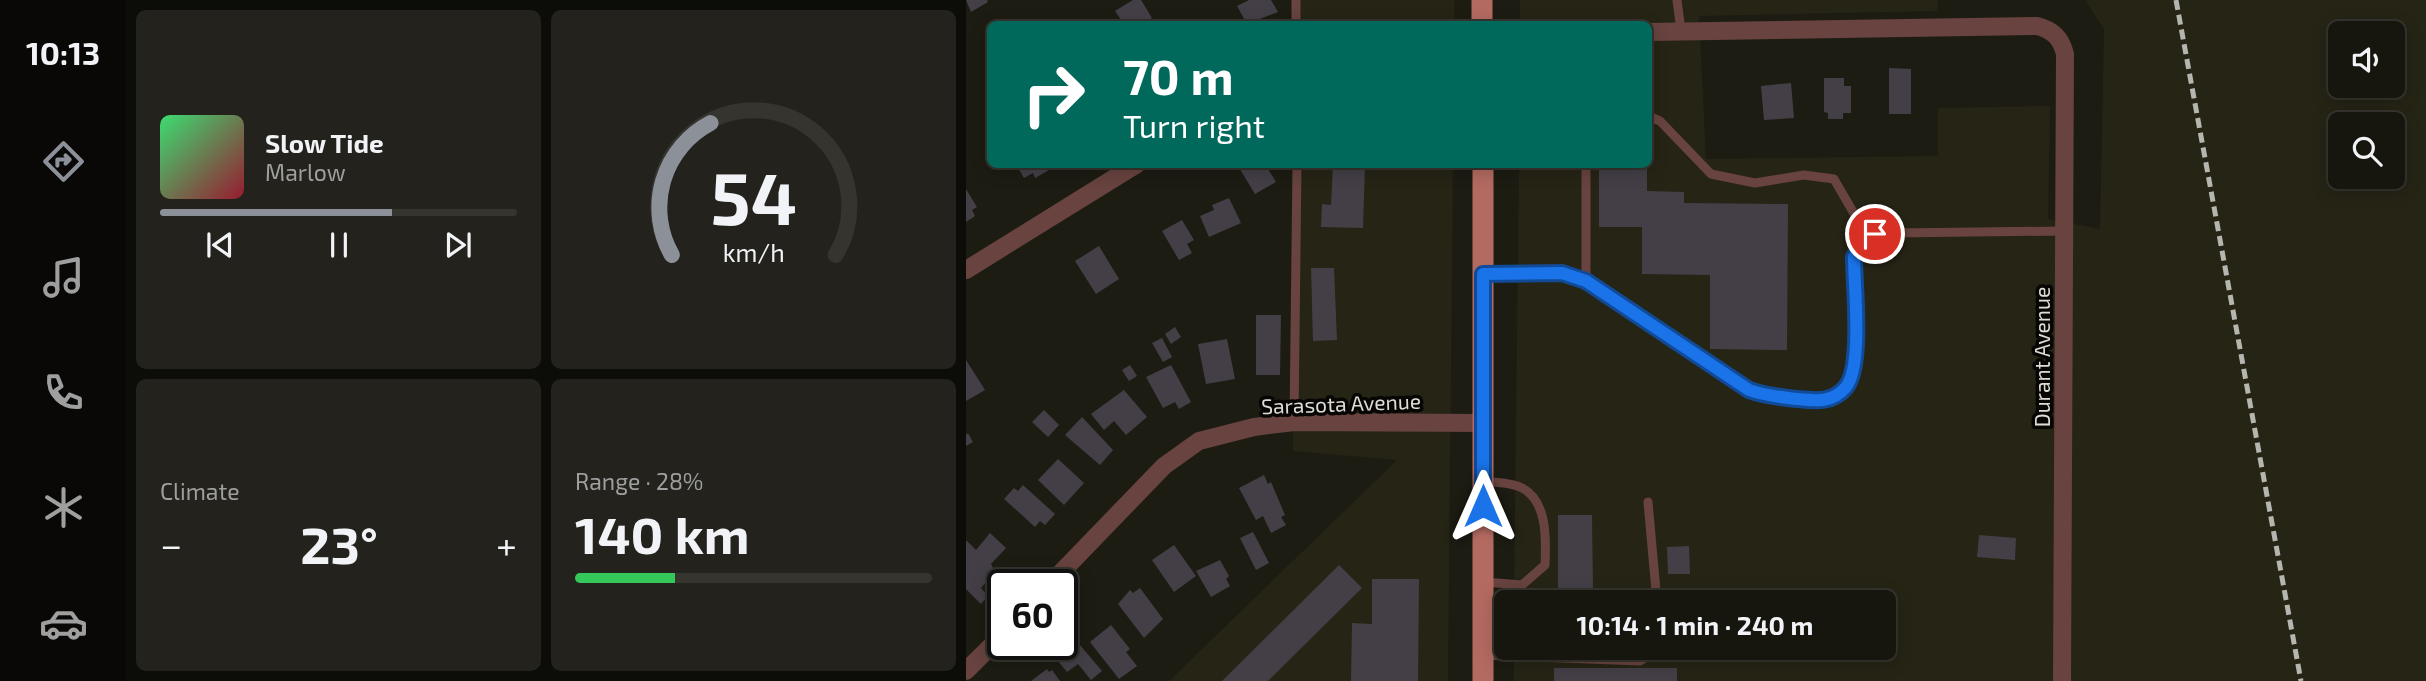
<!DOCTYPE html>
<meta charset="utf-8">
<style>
:root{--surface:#16150e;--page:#23221c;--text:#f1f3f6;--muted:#9e9f9e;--line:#35342e;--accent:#8c9099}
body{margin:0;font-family:"Exo 2",sans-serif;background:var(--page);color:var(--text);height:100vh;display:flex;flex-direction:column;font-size:26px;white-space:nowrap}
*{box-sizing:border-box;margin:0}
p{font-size:23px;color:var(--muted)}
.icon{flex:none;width:38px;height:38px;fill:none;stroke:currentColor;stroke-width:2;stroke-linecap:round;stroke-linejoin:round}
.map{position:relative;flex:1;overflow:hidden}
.sheet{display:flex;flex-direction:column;gap:10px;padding:10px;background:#0c0c08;width:840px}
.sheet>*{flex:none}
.top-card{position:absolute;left:21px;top:21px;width:665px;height:147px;border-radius:10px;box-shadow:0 4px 18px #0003,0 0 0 2px var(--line);background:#00695c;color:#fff;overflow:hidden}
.tools{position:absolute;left:1362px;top:21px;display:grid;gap:14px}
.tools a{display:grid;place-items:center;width:77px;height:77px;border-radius:10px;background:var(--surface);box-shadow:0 4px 18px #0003,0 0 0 2px var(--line);font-size:35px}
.speed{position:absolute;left:21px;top:569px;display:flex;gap:14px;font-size:35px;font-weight:700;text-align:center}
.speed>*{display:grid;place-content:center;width:91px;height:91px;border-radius:50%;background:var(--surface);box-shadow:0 4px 18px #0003,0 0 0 2px var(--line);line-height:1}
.speed .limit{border:4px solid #111;border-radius:10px;background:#fff;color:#111}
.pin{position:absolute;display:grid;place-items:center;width:60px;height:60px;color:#fff;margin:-30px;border:4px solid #fff;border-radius:50%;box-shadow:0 2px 7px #0007}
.me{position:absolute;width:77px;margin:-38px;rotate:0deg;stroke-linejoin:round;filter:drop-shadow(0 0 5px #0008)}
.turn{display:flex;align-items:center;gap:24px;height:147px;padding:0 21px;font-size:32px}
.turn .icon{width:91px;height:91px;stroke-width:2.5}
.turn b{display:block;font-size:49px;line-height:60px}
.big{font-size:52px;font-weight:700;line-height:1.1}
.sheet .tile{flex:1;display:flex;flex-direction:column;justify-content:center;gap:10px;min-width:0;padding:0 24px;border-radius:10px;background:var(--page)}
.sheet .dial{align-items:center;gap:0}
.dial svg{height:182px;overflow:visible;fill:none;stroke:var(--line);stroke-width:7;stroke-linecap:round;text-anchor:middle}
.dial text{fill:var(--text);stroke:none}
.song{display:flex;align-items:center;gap:21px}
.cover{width:84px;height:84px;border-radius:10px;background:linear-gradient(135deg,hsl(140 70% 55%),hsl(350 70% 35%))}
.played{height:7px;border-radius:4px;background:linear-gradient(90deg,var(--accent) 65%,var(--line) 65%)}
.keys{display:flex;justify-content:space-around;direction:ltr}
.heat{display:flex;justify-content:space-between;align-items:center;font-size:38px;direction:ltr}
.charge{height:10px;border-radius:5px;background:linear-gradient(90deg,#34c759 28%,var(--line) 0)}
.sheet .tiles{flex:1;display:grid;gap:10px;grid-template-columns:repeat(2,1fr)}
.trip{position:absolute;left:528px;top:590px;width:402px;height:70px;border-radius:10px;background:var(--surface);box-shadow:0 4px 18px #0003,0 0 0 2px var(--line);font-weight:700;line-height:70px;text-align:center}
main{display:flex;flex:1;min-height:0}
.tab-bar{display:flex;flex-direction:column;width:126px;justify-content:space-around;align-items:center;background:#090806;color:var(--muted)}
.tab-bar .icon{width:49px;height:49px}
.tab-bar .on{color:var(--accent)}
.tab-bar b{font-size:32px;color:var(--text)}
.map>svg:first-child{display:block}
.built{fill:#262415;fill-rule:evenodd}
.building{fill:#443f47}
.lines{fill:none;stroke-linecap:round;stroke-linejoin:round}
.lane{stroke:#68433f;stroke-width:9}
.street{stroke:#68433f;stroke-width:18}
.primary{stroke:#b36a61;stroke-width:21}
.rail{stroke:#b6b6b0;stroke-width:5;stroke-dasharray:10 5;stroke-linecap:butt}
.route-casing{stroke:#114b97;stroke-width:18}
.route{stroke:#1a73e8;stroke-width:12}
.labels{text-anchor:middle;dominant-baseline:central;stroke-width:7;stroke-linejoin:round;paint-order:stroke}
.street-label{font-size:21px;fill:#ddddd7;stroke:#070604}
</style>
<main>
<nav class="tab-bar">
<b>10:13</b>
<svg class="icon on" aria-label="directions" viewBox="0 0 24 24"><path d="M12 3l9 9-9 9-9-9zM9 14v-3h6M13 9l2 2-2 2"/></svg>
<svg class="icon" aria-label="music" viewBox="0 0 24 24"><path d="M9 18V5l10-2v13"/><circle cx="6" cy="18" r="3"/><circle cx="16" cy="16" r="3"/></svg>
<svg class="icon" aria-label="phone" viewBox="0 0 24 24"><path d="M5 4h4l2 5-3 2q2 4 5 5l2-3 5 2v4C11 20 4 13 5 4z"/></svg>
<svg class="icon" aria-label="climate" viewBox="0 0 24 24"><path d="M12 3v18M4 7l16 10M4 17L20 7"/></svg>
<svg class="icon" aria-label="car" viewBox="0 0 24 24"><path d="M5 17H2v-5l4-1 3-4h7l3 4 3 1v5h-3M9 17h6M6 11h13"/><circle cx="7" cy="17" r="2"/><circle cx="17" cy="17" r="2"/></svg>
</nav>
<section class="sheet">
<div class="tiles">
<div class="tile">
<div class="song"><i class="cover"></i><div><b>Slow Tide</b><p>Marlow</p></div></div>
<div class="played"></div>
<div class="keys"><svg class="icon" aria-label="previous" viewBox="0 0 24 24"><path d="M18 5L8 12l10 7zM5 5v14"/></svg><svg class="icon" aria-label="pause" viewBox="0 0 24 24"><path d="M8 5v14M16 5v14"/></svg><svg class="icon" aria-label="next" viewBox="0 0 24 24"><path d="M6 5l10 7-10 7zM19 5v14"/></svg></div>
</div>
<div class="tile dial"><svg viewBox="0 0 100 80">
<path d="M14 69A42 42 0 1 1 86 69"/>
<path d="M14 69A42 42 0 0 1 31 11" stroke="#8c9099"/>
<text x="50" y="56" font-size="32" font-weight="700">54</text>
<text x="50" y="72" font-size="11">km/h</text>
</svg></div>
<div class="tile"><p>Climate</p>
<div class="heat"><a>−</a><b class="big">23°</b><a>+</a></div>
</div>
<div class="tile"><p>Range · 28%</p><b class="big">140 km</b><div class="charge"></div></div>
</div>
</section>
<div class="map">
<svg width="1460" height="681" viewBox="0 0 1460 681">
<rect width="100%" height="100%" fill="#1d1c13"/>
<!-- built -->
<g class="built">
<rect x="329" y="0" width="159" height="24"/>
<path d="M554,0H972L971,11L733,16L740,159L972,156V108L1084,106L1082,219L1134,229L1138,29L1119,0H1460V681H548V648H919V602H548L553,165L682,164V24H554ZM1374,33H1426V86H1374ZM1374,124H1426V177H1374Z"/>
<polygon points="328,165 487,165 482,681 203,681 431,460 327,451"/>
</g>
<!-- building -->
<g class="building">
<polygon points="0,0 21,0 22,2 5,12"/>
<polygon points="167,0 175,0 186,18 174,24 158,24 149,11"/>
<polygon points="283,0 305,0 312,12 281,24 271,6"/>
<polygon points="923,68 945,69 945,114 923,114"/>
<polygon points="858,78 878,78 878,86 885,86 885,113 877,113 877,119 862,119 862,113 858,112"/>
<polygon points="825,83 828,118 798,120 795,86"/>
<polygon points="50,164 79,164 83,170 69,178 67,173 58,178"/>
<polygon points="299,164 310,182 289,194 272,166"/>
<polygon points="367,164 399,164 397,228 355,227 356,204 365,205"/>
<polygon points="633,164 681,164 681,191 718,192 718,203 822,204 821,350 744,349 744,275 676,274 676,227 633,227"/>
<polygon points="0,189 11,207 6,210 9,216 0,222"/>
<polygon points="263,198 275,223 243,237 234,216 248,210 246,205"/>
<polygon points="216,220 228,240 221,244 226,253 213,260 196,231"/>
<polygon points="133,246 153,279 130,294 109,261"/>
<polygon points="345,268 368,268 371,340 347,341"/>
<polygon points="290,315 315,315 314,375 290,375"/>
<polygon points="209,327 215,337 205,344 199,334"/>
<polygon points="196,338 206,357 197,362 186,343"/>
<polygon points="261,339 269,379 240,384 232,344"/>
<polygon points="0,360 19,390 0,401"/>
<polygon points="164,365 171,376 163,381 156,370"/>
<polygon points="205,365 225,402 213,409 209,402 197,408 180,377"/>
<polygon points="158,390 181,417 160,435 148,421 138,430 125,414"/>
<polygon points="78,410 93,425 82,437 66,422"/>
<polygon points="116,417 147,450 134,465 99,435"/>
<polygon points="2,433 7,442 0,446 0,435"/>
<polygon points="92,459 118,483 98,505 72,480"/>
<polygon points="298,475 302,484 305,482 319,515 315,517 320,525 305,533 297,516 290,520 273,488"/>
<polygon points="57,485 89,514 79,525 74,521 69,527 38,499 48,488 52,491"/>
<polygon points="592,515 626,515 627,592 615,593 615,602 592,602"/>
<polygon points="287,532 303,563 290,570 274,538"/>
<polygon points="24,533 40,548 25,564 29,572 15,588 22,596 15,604 0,589 0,540 10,550"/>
<polygon points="1013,535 1050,538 1049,560 1011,557"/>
<polygon points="208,545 230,576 208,592 186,560"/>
<polygon points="723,546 724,574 702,574 701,547"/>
<polygon points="254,560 263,576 260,579 264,586 245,597 230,571"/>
<polygon points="373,565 396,588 302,681 256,681"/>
<polygon points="406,579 453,579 452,681 385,681 386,623 406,624"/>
<polygon points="174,588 197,619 178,638 152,604 164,590 167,593"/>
<polygon points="145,625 164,649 160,652 171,666 153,679 124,642"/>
<polygon points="113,644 136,671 125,680 112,664 101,672 92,661"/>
<rect x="588" y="668" width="123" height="13"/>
<polygon points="81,669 83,672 86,670 94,681 65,681"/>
</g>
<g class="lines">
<!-- lane -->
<g class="lane">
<polyline points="330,0 330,24"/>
<polyline points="711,0 715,31"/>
<polyline points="682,116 694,121 745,174 789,183 838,175 868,179 890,217 909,234"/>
<polyline points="620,164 620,281"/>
<path d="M518,274L596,273L620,281L783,390L800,396L856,402L871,395L882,385L889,363L888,257C893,237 909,234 928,233L1098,231"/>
<polyline points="328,422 331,164"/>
<path d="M517,481C529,483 546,482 556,488C582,501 580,541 579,565L556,585L518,582"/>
<polyline points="682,502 691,602"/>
<polyline points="518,655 674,661 688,652 688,648"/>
</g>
<!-- street -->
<g class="street">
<path d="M682,32L1071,26C1087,30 1095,38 1099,54L1096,681"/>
<polyline points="0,270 171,164"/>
<polyline points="84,584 198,466 233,441 288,427 328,422 517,423"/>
<polyline points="0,671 37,634"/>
</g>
<!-- primary -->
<g class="primary">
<polyline points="516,24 516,0"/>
<polyline points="517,164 517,681"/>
</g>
<!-- rail -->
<polyline class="rail" points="1210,0 1335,681"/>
</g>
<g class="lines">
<defs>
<path id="route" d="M517,506V274L596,273L620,281L783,390C799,396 814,397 831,399C850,401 867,403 880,387C897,366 888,286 888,257L896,242L909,234"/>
</defs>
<!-- route casing -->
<use href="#route" class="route-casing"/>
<!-- route -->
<use href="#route" class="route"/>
</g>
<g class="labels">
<!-- street labels -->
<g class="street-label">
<text transform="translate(1075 357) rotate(-90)">Durant Avenue</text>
<text transform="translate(375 403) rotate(-2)">Sarasota Avenue</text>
</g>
</g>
</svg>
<div class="tools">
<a><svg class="icon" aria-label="sound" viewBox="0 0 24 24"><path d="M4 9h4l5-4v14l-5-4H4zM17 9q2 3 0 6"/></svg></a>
<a><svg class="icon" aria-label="search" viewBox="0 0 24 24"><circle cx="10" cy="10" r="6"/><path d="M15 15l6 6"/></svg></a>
</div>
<div class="speed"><div class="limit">60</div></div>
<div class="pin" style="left:909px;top:234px;background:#d93025"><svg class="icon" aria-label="arrive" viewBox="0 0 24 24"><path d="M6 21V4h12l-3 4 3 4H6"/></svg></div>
<svg class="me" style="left:517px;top:506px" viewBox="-20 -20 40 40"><path d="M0-17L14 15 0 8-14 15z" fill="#1a73e8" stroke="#fff" stroke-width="4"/></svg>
<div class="trip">10:14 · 1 min · 240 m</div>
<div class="top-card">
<div class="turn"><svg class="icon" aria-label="right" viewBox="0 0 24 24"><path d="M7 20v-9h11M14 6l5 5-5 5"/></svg><div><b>70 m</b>Turn right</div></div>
</div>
</div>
</main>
